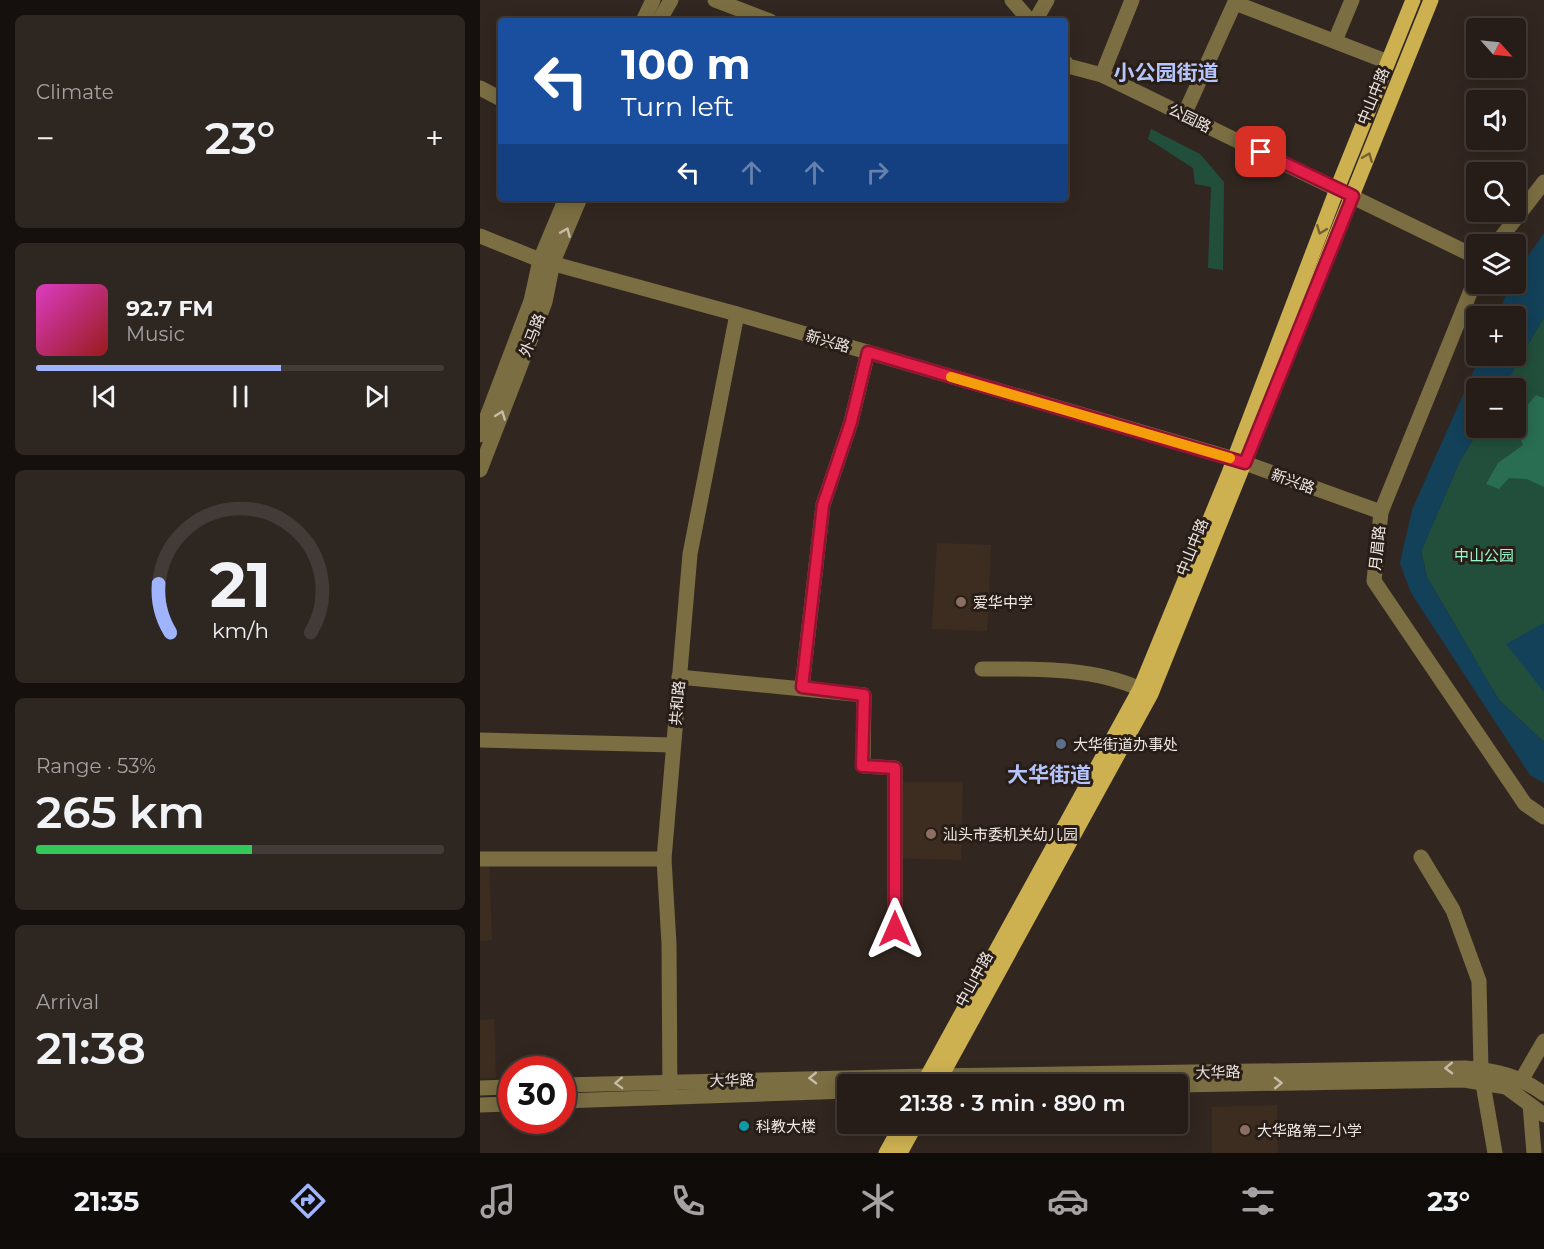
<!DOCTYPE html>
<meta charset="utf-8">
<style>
:root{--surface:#261d18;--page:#2e2621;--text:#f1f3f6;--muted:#a4a2a2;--line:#423b37;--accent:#a0b3fd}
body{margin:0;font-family:Montserrat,"Noto Sans SC",sans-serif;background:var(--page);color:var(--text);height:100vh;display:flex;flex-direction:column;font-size:22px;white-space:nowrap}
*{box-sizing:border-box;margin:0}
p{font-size:20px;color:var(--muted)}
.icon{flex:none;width:33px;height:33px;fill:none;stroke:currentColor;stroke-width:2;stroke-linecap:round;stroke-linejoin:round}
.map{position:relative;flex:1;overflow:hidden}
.sheet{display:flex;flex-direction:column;gap:15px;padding:15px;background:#15100d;width:480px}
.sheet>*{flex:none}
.guide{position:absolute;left:18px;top:18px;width:570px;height:183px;border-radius:6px;box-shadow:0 3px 15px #0003,0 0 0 2px var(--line);background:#1a4fa0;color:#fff;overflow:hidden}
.needle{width:39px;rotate:117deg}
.controls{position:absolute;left:986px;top:18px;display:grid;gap:12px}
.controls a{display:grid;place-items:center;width:60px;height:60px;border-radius:6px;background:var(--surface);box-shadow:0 3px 15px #0003,0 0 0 2px var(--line);font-size:30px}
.speed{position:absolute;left:18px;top:1056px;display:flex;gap:12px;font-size:30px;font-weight:700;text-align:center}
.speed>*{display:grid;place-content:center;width:78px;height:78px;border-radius:50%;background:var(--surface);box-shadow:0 3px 15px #0003,0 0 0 2px var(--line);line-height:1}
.speed .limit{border:9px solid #d22;background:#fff;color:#111}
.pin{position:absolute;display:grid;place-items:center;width:51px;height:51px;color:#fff;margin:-26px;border-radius:12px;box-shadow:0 3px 9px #0006}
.me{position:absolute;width:66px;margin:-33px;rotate:0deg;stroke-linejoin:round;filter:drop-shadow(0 0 4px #0008)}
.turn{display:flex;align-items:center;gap:21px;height:126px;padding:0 24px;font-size:27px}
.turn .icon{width:78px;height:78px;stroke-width:2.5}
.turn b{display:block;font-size:42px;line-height:51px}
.lanes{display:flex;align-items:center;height:57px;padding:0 24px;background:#0003;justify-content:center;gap:30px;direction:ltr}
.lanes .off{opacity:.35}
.big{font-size:45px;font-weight:600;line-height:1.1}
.sheet .tile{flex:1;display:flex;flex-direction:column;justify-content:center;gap:9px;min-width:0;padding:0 21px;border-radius:9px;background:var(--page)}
.sheet .dial{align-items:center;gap:0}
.dial svg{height:156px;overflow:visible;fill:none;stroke:var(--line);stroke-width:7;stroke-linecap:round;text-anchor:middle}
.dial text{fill:var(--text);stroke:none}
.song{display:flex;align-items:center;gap:18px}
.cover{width:72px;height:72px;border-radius:9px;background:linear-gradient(135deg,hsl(310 70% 55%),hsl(0 70% 35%))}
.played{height:6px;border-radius:3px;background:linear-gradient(90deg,var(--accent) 60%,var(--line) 60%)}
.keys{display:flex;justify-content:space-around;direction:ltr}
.heat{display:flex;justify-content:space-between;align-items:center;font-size:33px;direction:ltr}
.charge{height:9px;border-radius:4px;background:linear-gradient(90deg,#34c759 53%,var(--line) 0)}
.trip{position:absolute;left:357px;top:1074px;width:351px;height:60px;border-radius:6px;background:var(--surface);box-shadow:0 3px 15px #0003,0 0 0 2px var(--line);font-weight:600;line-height:60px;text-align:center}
.dock{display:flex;height:96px;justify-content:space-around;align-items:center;background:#0f0c0a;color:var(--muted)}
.dock .icon{width:42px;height:42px}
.dock .active{color:var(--accent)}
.dock b{font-size:27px;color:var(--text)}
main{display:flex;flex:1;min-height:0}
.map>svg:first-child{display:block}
.built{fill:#3d2d21}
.green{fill:#224f3c}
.forest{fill:#296d52}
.water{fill:#13415a}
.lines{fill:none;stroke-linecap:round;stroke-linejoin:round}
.minor{stroke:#7b6e42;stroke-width:15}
.major{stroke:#cdb151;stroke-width:15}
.oneway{stroke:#726031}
.oneway2{stroke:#c6bcaa}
.route-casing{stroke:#92132f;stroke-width:15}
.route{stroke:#e11d48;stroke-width:10}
.slow{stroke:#f59e0b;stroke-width:10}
.education-dot{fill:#8d6e63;stroke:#281e17;stroke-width:2}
.service-dot{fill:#5c6f8a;stroke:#281e17;stroke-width:2}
.culture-dot{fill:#0f9aa8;stroke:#281e17;stroke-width:2}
.labels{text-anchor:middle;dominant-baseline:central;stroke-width:6;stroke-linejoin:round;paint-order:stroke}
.street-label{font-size:15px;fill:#eee6e2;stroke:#281e17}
.park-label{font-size:15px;fill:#96f8cd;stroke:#281e17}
.poi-label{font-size:15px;fill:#eee6e2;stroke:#281e17;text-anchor:start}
.district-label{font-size:21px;font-weight:bold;fill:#b5c4fc;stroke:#281e17}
</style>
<main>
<section class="sheet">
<div class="tile"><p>Climate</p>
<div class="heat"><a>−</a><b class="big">23°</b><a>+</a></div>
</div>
<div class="tile">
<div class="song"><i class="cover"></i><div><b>92.7 FM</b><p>Music</p></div></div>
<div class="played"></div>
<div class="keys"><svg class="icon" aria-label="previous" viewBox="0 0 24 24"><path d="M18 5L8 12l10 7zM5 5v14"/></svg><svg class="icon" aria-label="pause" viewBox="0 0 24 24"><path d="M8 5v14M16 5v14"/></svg><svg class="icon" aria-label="next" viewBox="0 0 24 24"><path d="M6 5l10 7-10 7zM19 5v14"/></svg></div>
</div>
<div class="tile dial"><svg viewBox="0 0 100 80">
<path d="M14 69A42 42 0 1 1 86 69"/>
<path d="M14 69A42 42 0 0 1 8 44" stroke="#a0b3fd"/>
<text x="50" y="56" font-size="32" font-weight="700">21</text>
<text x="50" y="72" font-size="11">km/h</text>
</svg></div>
<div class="tile"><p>Range · 53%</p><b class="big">265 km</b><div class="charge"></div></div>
<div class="tile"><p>Arrival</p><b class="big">21:38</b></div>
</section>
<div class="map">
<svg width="1064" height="1153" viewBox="0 0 1064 1153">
<rect width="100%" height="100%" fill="#322720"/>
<!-- built -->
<g class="built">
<polygon points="457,543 511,545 507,631 452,629"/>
<polygon points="423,782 483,782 481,860 420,858"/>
<polygon points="9,864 12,940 0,941 0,865"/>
<polygon points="14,1019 16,1078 0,1078 0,1020"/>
<polygon points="797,1105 798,1153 732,1153 732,1107"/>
</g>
<!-- green -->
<g class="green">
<polygon points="671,129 720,154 744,182 743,270 728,268 731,187 715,184 713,168 668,139"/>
<polygon points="1064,317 1064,742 1019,700 947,577 941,551 980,461 1000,428 1035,428 1035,388 1023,388"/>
</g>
<!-- forest -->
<polygon class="forest" points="1056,395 1064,398 1064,487 1047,479 1029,478 1019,489 1006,484 1018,463 1043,445 1035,420"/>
<!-- water -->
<g class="water">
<polygon points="1064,233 1064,317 1023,388 996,388 996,428 1000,428 980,461 941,552 947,577 1019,700 1064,742 1064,783 1050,775 931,593 920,563 932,510 1000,356 1035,356 1035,316 1017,316 1031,284 1035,284 1035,275"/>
<polygon points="1064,623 1064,692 1026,644"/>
</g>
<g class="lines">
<!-- minor -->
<g class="minor">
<polyline points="235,0 290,21"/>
<polyline points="532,0 550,21"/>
<polyline points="755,3 908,62"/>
<polyline points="163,21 173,0"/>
<polyline points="179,21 191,0"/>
<polyline points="555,21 567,0"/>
<polyline points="855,41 872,0"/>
<polyline points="585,62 588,66 622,75 996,257"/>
<polyline points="622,75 652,0"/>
<polyline points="0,88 21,99"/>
<polyline points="704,115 756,0"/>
<polyline points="0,236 60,260 257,314 754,459 901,512"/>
<polyline points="1016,244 1064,182"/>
<polyline points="996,278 901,512 894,581 1045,804 1064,817"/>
<polyline points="0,435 51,301 60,260 86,198"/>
<polyline points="0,470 65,302 73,262 100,198"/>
<path d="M502,669C555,669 612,667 660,689"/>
<polyline points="199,677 384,695 383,766 415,768 415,929"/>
<polyline points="322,687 343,505 371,422 388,352"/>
<polyline points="0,740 193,745"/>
<polyline points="941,857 973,910 999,981 1001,1069"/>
<polyline points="0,859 184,859"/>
<polyline points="1042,1079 1064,1041"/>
<polyline points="1003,1084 1015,1153"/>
<path d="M82,1085L448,1076L985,1068C1016,1070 1039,1076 1064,1094"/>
<polyline points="698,1085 984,1080 1026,1087 1064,1115"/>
<polyline points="0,1088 32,1087"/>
<polyline points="190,1097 189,944 184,859 210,554 257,314"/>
<polyline points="82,1101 368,1091"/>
<polyline points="0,1105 32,1104"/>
<polyline points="1050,1105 1054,1153"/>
</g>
<!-- major -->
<g class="major">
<polyline points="443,1084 660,689 749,473 857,189 933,0"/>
<polyline points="457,1084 671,694 951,0"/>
<polyline points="406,1153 422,1124"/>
<polyline points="420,1153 436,1124"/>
</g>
</g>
<!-- one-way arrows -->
<defs><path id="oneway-chevron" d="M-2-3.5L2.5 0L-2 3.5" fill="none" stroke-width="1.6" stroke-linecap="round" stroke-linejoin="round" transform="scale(1.5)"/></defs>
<g class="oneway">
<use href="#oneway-chevron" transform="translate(888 157) rotate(-68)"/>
<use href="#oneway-chevron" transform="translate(841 230) rotate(111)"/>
</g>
<g class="oneway2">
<use href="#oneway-chevron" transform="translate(86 232) rotate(-67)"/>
<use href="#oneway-chevron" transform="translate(21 415) rotate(-69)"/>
<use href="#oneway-chevron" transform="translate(969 1068) rotate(179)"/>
<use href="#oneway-chevron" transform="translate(333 1078) rotate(179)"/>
<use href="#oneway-chevron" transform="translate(139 1083) rotate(178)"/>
<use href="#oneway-chevron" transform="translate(798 1083) rotate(-1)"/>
</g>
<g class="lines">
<defs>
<polyline id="route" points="415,929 415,768 382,766 384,695 322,687 343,505 371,422 388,352 765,463 873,196 781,152"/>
</defs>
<!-- route casing -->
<use href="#route" class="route-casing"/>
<!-- route -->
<use href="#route" class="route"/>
<!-- slow -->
<polyline class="slow" points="471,377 750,458"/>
</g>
<!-- markers -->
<g class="education-dot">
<circle cx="481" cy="602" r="6"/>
<circle cx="451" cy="834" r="6"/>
<circle cx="765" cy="1130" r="6"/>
</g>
<circle class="service-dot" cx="581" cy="744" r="6"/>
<circle class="culture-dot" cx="264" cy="1126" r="6"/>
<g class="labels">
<!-- street labels -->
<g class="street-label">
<text transform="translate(893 96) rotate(-68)">中山中路</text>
<text transform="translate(710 118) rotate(26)">公园路</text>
<text transform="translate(52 335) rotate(-69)">外马路</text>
<text transform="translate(348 341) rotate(16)">新兴路</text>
<text transform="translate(813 481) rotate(20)">新兴路</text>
<text transform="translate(712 547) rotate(-68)">中山中路</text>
<text transform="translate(897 548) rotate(-84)">月眉路</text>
<text transform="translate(197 703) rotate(-85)">共和路</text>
<text transform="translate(494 979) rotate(-61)">中山中路</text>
<text transform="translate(738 1072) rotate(-1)">大华路</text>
<text transform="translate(252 1080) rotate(-1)">大华路</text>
</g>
<!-- park labels -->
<g class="park-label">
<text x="1004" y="555">中山公园</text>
</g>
<!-- poi labels -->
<g class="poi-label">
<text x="493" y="602">爱华中学</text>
<text x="593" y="744">大华街道办事处</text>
<text x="463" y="834">汕头市委机关幼儿园</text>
<text x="276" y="1126">科教大楼</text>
<text x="777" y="1130">大华路第二小学</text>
</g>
<!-- district labels -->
<g class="district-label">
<text x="686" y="72">小公园街道</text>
<text x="569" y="774">大华街道</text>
</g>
</g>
</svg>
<div class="controls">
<a><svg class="needle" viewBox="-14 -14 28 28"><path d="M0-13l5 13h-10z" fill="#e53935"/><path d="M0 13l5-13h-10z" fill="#a4a2a2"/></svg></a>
<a><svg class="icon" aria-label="sound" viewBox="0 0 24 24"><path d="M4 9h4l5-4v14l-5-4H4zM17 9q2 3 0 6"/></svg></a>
<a><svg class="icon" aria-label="search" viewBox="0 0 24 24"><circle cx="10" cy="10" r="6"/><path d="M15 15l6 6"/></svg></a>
<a><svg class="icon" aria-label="layers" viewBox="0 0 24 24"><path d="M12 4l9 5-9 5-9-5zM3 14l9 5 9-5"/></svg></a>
<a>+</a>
<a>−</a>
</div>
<div class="speed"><div class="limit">30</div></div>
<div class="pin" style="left:781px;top:152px;background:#d93025"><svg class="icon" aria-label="arrive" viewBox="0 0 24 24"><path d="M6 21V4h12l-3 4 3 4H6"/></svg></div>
<svg class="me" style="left:415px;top:929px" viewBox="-20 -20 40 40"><path d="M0-17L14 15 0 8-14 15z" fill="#e11d48" stroke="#fff" stroke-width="4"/></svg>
<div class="trip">21:38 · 3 min · 890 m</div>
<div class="guide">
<div class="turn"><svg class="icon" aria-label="left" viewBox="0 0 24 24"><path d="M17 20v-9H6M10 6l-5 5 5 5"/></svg><div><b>100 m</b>Turn left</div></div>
<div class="lanes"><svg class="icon" aria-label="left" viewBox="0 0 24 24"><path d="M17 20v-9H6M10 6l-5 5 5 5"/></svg><svg class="icon off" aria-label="ahead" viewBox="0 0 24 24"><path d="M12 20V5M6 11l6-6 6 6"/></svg><svg class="icon off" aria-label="ahead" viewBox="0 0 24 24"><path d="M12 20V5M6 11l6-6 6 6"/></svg><svg class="icon off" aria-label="right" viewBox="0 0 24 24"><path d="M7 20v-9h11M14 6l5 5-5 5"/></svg></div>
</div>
</div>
</main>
<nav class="dock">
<b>21:35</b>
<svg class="icon active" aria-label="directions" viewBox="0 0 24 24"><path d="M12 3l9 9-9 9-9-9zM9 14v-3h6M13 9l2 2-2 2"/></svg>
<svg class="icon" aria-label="music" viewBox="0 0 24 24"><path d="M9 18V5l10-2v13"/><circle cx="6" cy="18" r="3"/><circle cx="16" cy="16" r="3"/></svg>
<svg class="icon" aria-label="phone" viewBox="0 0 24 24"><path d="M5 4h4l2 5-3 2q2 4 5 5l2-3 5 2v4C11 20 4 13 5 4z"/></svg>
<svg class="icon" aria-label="climate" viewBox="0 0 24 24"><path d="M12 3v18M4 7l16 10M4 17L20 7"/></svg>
<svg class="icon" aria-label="car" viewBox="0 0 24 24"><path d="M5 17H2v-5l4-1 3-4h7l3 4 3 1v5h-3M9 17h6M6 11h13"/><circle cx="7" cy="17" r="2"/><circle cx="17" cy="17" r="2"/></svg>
<svg class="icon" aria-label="filters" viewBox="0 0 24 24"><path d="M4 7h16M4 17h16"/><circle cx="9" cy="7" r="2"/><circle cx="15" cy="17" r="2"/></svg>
<b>23°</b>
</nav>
